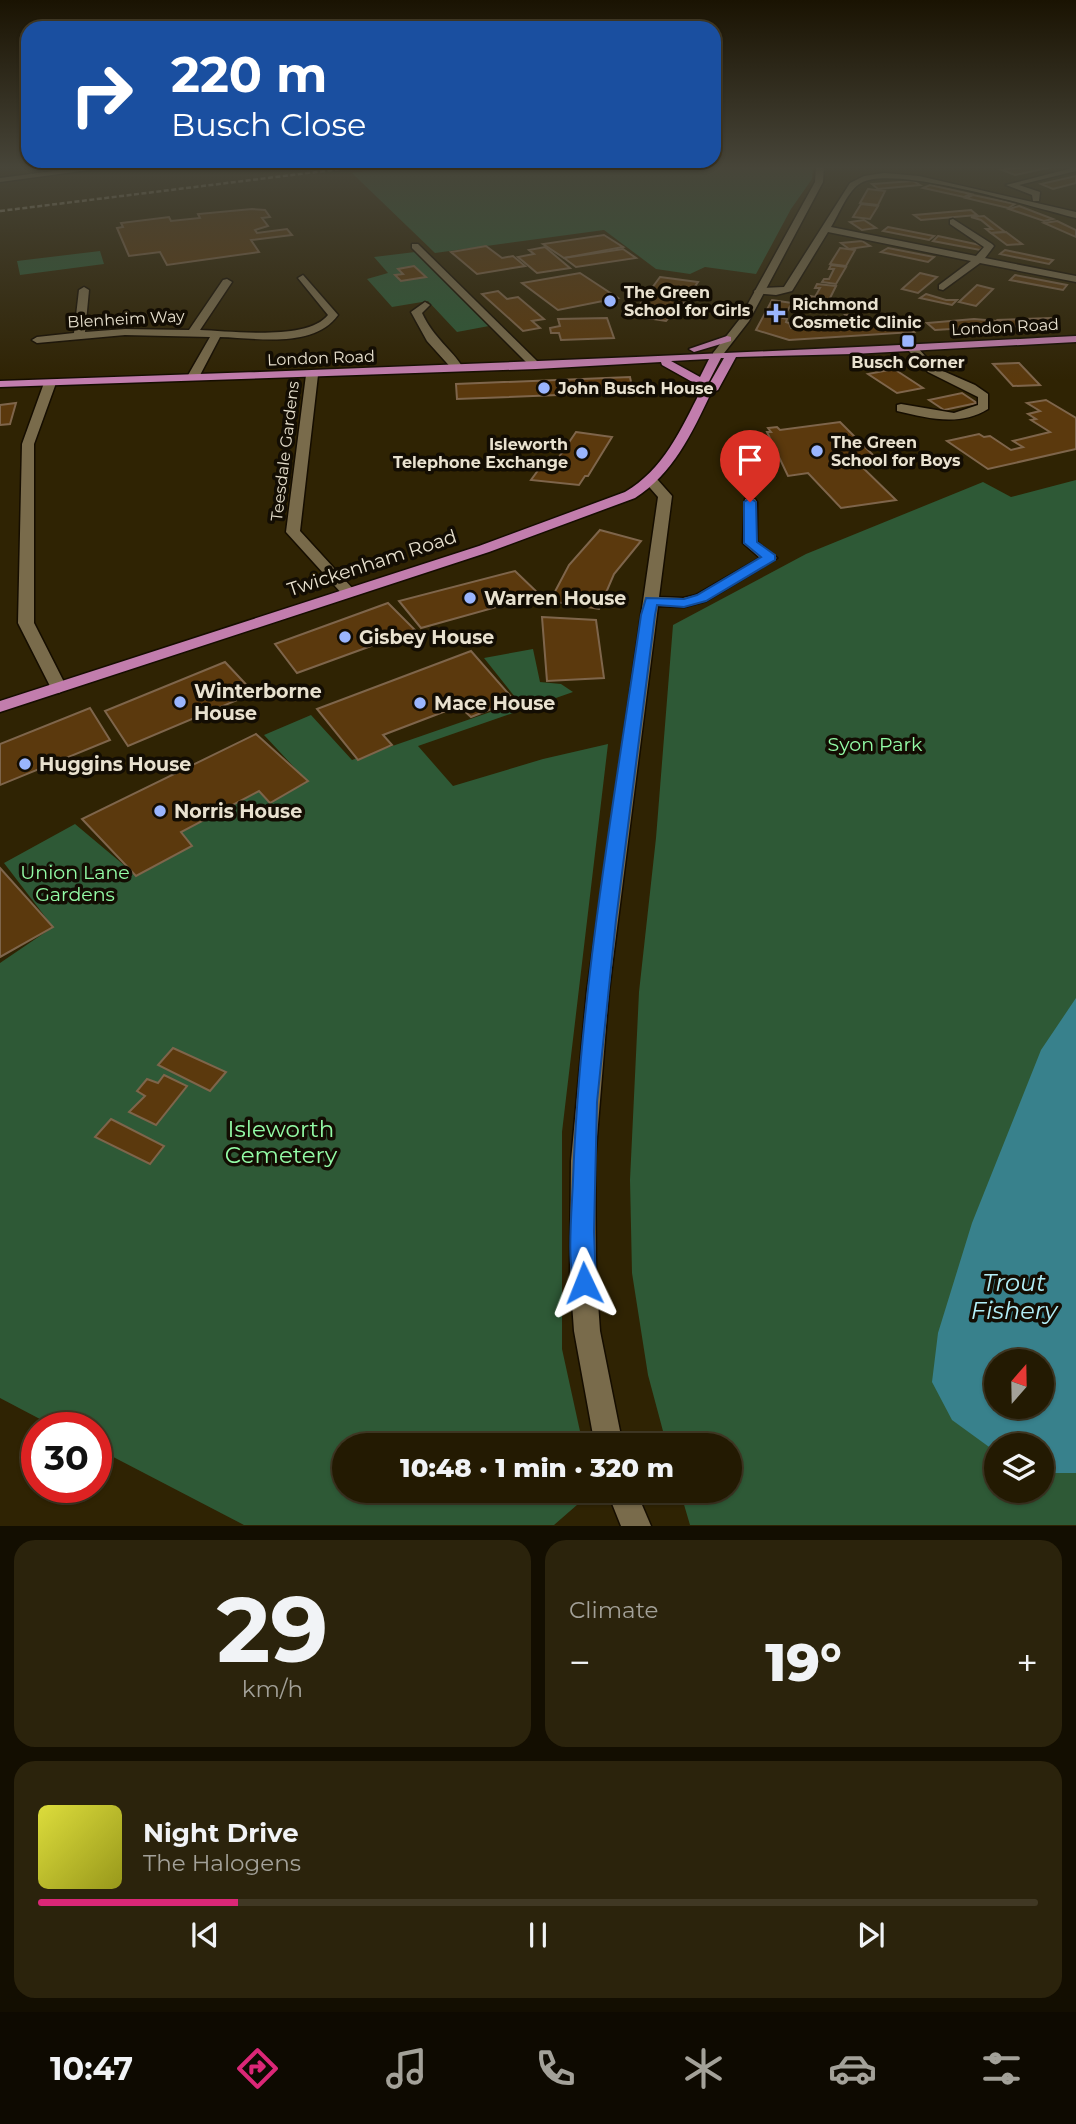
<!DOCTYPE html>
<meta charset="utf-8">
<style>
:root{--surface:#231a02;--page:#2b230c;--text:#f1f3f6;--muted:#a3a199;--line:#403824;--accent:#db2777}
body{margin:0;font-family:Montserrat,sans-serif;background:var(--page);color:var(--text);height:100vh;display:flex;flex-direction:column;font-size:26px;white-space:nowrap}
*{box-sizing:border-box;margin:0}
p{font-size:23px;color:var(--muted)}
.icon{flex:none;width:38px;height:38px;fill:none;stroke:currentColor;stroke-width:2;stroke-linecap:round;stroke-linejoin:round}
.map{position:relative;height:1526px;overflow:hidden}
.panel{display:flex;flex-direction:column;gap:14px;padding:14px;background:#130e01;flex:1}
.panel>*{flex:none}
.hud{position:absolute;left:21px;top:21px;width:700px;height:147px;border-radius:21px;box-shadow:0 2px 5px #0004,0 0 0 2px var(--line);background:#1a4fa0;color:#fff;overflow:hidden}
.needle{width:46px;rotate:20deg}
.controls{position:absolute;left:984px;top:1349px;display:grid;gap:14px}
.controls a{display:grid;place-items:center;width:70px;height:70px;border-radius:50%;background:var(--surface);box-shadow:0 2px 5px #0004,0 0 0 2px var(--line);font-size:35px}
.speed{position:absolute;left:21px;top:1412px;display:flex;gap:14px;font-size:35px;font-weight:700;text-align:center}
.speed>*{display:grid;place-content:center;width:91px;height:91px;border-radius:50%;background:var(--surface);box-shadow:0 2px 5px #0004,0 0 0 2px var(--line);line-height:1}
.speed .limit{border:10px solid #d22;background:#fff;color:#111}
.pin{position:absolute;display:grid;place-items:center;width:60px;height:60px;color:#fff;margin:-72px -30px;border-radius:50% 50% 50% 0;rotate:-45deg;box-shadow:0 0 7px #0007}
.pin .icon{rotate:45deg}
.me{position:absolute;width:77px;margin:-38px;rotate:358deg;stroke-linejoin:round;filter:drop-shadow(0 0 5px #0008)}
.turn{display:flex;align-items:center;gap:24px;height:147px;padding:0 35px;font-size:32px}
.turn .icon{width:91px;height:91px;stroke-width:2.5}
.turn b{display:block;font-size:49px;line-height:60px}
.big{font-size:52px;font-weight:800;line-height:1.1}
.panel .tile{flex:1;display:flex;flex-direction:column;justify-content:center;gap:10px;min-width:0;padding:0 24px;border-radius:21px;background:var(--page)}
.panel .dial{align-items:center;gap:0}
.dial b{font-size:91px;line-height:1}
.song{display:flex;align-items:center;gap:21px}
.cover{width:84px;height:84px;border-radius:10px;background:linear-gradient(135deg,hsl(60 70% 55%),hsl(60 70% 35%))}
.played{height:7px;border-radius:4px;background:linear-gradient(90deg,var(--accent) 20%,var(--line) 20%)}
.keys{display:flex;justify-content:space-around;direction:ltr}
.heat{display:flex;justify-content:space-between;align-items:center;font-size:38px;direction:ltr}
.panel .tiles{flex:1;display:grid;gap:14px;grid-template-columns:1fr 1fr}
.tile:last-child{grid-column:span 2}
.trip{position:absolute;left:332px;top:1433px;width:410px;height:70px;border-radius:35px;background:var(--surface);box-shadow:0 2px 5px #0004,0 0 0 2px var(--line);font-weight:800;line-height:70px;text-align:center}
.menu{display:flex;height:112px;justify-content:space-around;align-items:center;background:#0e0a01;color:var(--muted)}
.menu .icon{width:49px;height:49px}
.menu .on{color:var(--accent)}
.menu b{font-size:32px;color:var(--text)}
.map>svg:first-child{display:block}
.green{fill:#2e5936;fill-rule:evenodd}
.water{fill:#38818c;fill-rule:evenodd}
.building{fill:#5b390d;stroke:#7e654b;stroke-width:2}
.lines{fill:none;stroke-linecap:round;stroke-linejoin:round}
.minor-casing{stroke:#150d00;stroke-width:3}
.secondary-casing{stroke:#150d00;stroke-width:3}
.primary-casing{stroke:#150d00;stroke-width:3}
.minor{fill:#796b4b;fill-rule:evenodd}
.secondary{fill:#796b4b;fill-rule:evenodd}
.primary{fill:#c27dad;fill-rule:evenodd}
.rail{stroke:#9c937b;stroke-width:2.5;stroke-dasharray:5 2.5;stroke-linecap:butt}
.route{fill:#1a73e8;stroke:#114b97;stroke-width:2}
.poi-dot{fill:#9ab5fd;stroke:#130d03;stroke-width:2.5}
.labels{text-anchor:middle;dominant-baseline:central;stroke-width:7;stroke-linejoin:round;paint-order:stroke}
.far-poi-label{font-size:16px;font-weight:bold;fill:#e8e1cf;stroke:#130d03;text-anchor:start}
.far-street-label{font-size:16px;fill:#e8e1cf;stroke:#130d03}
.street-label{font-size:19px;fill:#e8e1cf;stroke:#130d03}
.poi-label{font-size:19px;font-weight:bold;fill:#e8e1cf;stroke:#130d03;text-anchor:start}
.park-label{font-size:19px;fill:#94fda7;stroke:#130d03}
.near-park-label{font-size:23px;fill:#94fda7;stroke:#130d03}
.near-water-label{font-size:24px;font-style:italic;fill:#b2eef7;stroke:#130d03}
</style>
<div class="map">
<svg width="1076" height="1526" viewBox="0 0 1076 1526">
<rect width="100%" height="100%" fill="#2f2303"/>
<!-- green -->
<g class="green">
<polygon points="411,166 813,166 812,179 791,209 756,274 705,267 690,274 656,269 604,230 435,253 352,173"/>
<polygon points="100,251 104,264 20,275 17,261"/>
<polygon points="415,252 489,326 457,332 428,301 392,307 367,279 388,273 374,257"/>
<path d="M1076,480V1525H690L680,1491H730V1446H667L648,1375L632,1273L630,1180L639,992L656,838L673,625L806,554L983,482L1011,497ZM996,1362H1041V1407H996ZM996,1446H1041V1491H996Z"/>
<polygon points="533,649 540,682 561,684 573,692 418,746 453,786 543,759 608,744 562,1132 562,1349 583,1445 345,1446 345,1491 593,1491 554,1525 244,1525 96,1448 96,1428 57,1428 0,1398 0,963 53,927 4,863 75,824 137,876 192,846 181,832 259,791 270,803 307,781 264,735 311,715 352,760 519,702 484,658"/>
</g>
<!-- water -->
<path class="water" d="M1076,998V1473H1055L1041,1469V1446H996V1452L952,1420L932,1382L938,1333L972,1223L1041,1050ZM996,1362H1041V1407H996Z"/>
<!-- building -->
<g class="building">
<polygon points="1029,166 1057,166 1015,175 1002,170"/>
<polygon points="1076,176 1076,183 1053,189 1041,184"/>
<polygon points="913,181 920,185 878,189 872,184"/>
<polygon points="930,185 971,194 964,197 923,188"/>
<polygon points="868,189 885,191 878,205 860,203"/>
<polygon points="973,195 1015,204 1008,208 966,198"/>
<polygon points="861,204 878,206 870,219 853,217"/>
<polygon points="1019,206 1053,219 1044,221 1009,209"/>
<polygon points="252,209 265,210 270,217 262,218 268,226 255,230 257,233 287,229 292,235 251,240 259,252 167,265 160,252 129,256 117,228 123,227 121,223 169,217 171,221 200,218 198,214"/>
<polygon points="971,210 977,215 921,220 914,215"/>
<polygon points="984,216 1005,232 991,233 986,229 992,229 981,220 971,217"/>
<polygon points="864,220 876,228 862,230 850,222"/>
<polygon points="1057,221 1076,230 1076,237 1044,223"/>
<polygon points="888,227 934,236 929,240 883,231"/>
<polygon points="1006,232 1022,244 1007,245 991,233"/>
<polygon points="604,235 623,247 564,258 543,244"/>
<polygon points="938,236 985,246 980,250 933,241"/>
<polygon points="862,241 870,246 849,249 841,243"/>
<polygon points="486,246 502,258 513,256 525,266 477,274 451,252"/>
<polygon points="545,247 570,268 537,273 518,257 534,254 529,250"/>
<polygon points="840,248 855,250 846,266 830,264"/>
<polygon points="888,248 934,257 928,262 881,252"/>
<polygon points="623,249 636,258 576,267 564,258"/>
<polygon points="1005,250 1053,260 1049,264 1000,254"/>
<polygon points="831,265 846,267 836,284 822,282 824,279 829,279 834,269 829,269"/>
<polygon points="414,266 426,277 401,281 395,275 403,274 398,269"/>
<polygon points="580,273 618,298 558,310 522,283"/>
<polygon points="920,273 937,277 918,293 902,289"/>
<polygon points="1015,275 1067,285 1063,290 1010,280"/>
<polygon points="660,277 698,282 676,313 673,313 666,321 640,317 642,312 635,311"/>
<polygon points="817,284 836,286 827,304 808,300 810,296 815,297 820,288 815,288"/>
<polygon points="977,285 993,289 976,306 959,302"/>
<polygon points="498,291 507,299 518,297 544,319 532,321 540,328 523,331 482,294"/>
<polygon points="926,294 946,300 957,300 952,305 920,298"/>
<polygon points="772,300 792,303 783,318 787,319 786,322 789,323 791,328 812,323 817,328 815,324 821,324 818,319 826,316 832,325 852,326 845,315 859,315 867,322 876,320 881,324 888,324 881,316 887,316 905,324 914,332 789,340 756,330"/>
<polygon points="607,318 614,338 561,340 559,333 551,333 550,328 560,326 558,319"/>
<polygon points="1051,318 1058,324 1004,327 998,320"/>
<polygon points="974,319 997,321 1002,326 935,330 927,323"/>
<polygon points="1019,363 1040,385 1013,386 993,364"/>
<polygon points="894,369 923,388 897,393 868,374"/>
<polygon points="630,377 633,392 457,399 456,384"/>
<polygon points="962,393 977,403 944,410 929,400"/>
<polygon points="1046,400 1076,418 1076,449 988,469 947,441 979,434 984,437 990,436 1011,450 1023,447 1013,441 1050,432 1031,420 1036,419 1028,414 1040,411 1027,403"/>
<polygon points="16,403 10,424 0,425 0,405"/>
<polygon points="840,422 878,460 858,463 896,500 841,508 808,473 788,476 767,432 771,432 768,428 777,427 780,430"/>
<polygon points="576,432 612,437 588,476 585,476 579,485 531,480 539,469 550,470"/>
<polygon points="600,530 641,541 614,574 599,609 550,601 569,565"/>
<polygon points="515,571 540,595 421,628 399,601"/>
<polygon points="388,603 415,630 297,673 275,644"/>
<polygon points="542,617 596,620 604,678 547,681"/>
<polygon points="471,651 514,700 471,717 459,706 383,735 392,745 358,760 317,709"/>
<polygon points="225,662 254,693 128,746 105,711"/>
<polygon points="90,708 110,740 0,785 0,744"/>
<polygon points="256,734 308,781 270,803 259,791 181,832 192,846 136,876 82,819"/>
<polygon points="0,868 53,927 0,957"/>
<polygon points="173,1048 226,1072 210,1091 158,1065"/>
<polygon points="164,1075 187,1086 156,1125 129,1112 145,1096 137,1091 147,1079 158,1083"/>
<polygon points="111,1119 164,1146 150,1164 95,1137"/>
</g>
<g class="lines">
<defs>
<g id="minor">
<polygon points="92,166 118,166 0,182 0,178"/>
<polygon points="1076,167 1076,171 1019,185 1040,192 1039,201 1033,201 1032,195 1006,185"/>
<path d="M884,173L919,176L1076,212V218C1035,208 894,164 861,183C848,190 839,214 831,227L976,256L984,247L950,224V220L953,219L992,244L994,246L985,258L1076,276V282L980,263L943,290L939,289V285L971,261L828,232L792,291L776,295L755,293L754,291L759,288L784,287L850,183L864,176Z"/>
<polygon points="412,244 418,244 540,364 540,368 532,368 412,248"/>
<path d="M303,275L338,315C314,349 257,338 220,337L199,377L193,380L187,377L210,337L125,335L37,343L32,340L37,337L74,333L79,290L84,287L89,290L85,332L125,329L189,330L223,280L227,279L232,282L200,330C230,331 308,341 328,315L298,278Z"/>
<path d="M425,302L430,305L422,313C434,339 451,348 464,369L462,371H454L427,341L411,312Z"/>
<path d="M908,346H916L936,368L975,385L988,394V409C959,427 928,418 897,411V405L901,404L954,413L978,405V397L928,372L908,350Z"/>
<polygon points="312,372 318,375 300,531 354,590 356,593 354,596 344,596 286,532 306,375"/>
<polygon points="50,380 56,383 34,444 34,623 67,688 59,693 51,688 18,623 22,444 44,383"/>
<polygon points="651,477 656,478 672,496 659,597 683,598 696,595 760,558 743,543 745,499 755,499 757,502 757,542 777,558 706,601 684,607 658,606 609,991 595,1161 596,1274 600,1331 623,1446 595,1446 574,1331 570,1274 571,1161 587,991 658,497 644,481"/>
<polygon points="607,1491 636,1491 651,1526 621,1526"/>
</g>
<polygon id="secondary" points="816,166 824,166 823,182 749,321 721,357 713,357 713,353 739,320 815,182"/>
<g id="primary">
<polygon points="727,336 731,337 731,341 694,352 689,349"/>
<path d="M1076,336V342L853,354L736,357L718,390L711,393C692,433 673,474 635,498L489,552L0,712V701L479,546L625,492C663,470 681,430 700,392L696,384L662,365L661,362L536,369L0,387V381C359,369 717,355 1076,336ZM721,358H724L708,386L707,385ZM709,359L700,377L671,361Z"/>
</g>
</defs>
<!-- minor casing -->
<use href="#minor" class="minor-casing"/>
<!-- secondary casing -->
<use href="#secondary" class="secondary-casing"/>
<!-- primary casing -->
<use href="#primary" class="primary-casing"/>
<!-- minor -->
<use href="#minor" class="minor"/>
<!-- secondary -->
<use href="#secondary" class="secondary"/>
<!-- primary -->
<use href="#primary" class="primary"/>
<!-- rail -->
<polyline class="rail" points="0,211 365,166"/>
</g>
<!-- sky -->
<linearGradient id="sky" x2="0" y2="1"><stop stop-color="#1a1302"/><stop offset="0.44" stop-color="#474539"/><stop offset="1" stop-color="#474539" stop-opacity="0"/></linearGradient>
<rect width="1076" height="380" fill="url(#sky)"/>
<!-- route -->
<path class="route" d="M750,498L756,502L757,542L775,555V560L706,601L684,607L657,605L655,615L616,920L597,1102L594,1232L596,1283L593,1291L584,1294L576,1291C566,1266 572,1208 573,1180C580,991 614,802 641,615L646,598L684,599L697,595L761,557L744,543V502Z"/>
<!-- markers -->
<g class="poi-dot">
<circle cx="610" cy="301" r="7"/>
<path d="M772.5 302.5h7v7h7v7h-7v7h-7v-7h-7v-7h7z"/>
<rect x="901" y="334" width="14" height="14" rx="3.5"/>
<circle cx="544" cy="388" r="7"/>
<circle cx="817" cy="451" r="7"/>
<circle cx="582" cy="453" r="7"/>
<circle cx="470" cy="598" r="7"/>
<circle cx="345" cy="637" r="7"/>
<circle cx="180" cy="702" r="7"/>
<circle cx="420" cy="703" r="7"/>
<circle cx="25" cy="764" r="7"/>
<circle cx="160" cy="811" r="7"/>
</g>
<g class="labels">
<!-- far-poi labels -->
<g class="far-poi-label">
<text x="624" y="292">The Green<tspan x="624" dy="18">School for Girls</tspan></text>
<text x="792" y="304">Richmond<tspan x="792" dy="18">Cosmetic Clinic</tspan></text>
<text x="908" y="362" text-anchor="middle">Busch Corner</text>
<text x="558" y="388">John Busch House</text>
<text x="831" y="442">The Green<tspan x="831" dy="18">School for Boys</tspan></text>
<text x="568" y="444" text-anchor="end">Isleworth<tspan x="568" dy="18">Telephone Exchange</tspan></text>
</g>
<!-- far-street labels -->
<g class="far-street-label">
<text transform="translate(126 319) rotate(-3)">Blenheim Way</text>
<text transform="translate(1005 327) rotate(-3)">London Road</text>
<text transform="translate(321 358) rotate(-2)">London Road</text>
<text transform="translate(285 451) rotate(-83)">Teesdale Gardens</text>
</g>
<!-- street labels -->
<g class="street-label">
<text transform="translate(372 563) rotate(-18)">Twickenham Road</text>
</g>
<!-- poi labels -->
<g class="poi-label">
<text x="484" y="598">Warren House</text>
<text x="359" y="637">Gisbey House</text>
<text x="194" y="691">Winterborne<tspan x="194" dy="22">House</tspan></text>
<text x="434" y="703">Mace House</text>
<text x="39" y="764">Huggins House</text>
<text x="174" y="811">Norris House</text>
</g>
<!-- park labels -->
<g class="park-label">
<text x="875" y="744">Syon Park</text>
<text x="75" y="872">Union Lane<tspan x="75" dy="22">Gardens</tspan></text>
</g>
<!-- near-park labels -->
<g class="near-park-label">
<text x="281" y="1129">Isleworth<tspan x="281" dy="26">Cemetery</tspan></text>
</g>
<!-- near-water labels -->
<g class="near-water-label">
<text x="1014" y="1282">Trout<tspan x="1014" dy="28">Fishery</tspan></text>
</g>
</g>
</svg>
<div class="controls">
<a><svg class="needle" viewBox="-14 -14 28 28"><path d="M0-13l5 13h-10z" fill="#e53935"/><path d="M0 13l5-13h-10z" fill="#a3a199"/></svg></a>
<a><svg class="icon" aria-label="layers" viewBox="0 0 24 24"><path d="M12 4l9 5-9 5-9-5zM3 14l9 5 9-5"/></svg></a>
</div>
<div class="speed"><div class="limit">30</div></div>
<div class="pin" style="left:750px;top:502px;background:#d93025"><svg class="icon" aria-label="arrive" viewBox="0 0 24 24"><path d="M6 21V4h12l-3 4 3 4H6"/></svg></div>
<svg class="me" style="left:584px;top:1283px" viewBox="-20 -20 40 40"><path d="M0-17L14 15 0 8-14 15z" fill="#1a73e8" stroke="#fff" stroke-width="4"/></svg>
<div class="trip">10:48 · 1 min · 320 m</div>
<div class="hud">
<div class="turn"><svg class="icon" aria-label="right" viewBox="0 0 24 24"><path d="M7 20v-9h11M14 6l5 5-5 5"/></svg><div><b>220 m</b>Busch Close</div></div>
</div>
</div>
<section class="panel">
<div class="tiles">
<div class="tile dial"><b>29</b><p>km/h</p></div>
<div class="tile"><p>Climate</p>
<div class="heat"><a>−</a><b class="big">19°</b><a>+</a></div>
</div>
<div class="tile">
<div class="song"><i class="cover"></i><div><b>Night Drive</b><p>The Halogens</p></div></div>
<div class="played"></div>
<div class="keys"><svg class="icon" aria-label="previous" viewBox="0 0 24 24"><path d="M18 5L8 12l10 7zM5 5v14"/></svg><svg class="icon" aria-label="pause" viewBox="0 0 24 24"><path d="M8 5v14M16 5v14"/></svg><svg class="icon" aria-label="next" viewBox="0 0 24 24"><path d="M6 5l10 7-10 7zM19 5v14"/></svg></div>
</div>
</div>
</section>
<nav class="menu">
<b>10:47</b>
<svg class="icon on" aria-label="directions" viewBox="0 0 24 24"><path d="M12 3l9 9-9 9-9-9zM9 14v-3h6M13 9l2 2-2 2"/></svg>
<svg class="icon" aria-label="music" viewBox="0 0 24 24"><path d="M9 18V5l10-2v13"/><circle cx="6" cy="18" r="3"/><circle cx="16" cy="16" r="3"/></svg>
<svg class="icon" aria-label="phone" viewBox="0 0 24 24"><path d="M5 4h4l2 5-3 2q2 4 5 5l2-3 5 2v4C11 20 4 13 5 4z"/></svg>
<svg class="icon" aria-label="climate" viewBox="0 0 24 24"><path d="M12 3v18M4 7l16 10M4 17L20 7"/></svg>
<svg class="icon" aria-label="car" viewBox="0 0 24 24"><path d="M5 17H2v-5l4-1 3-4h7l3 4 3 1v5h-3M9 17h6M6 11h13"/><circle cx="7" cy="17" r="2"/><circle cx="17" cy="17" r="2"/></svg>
<svg class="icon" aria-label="filters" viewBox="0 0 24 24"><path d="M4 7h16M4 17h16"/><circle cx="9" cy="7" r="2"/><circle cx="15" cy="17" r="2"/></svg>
</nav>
